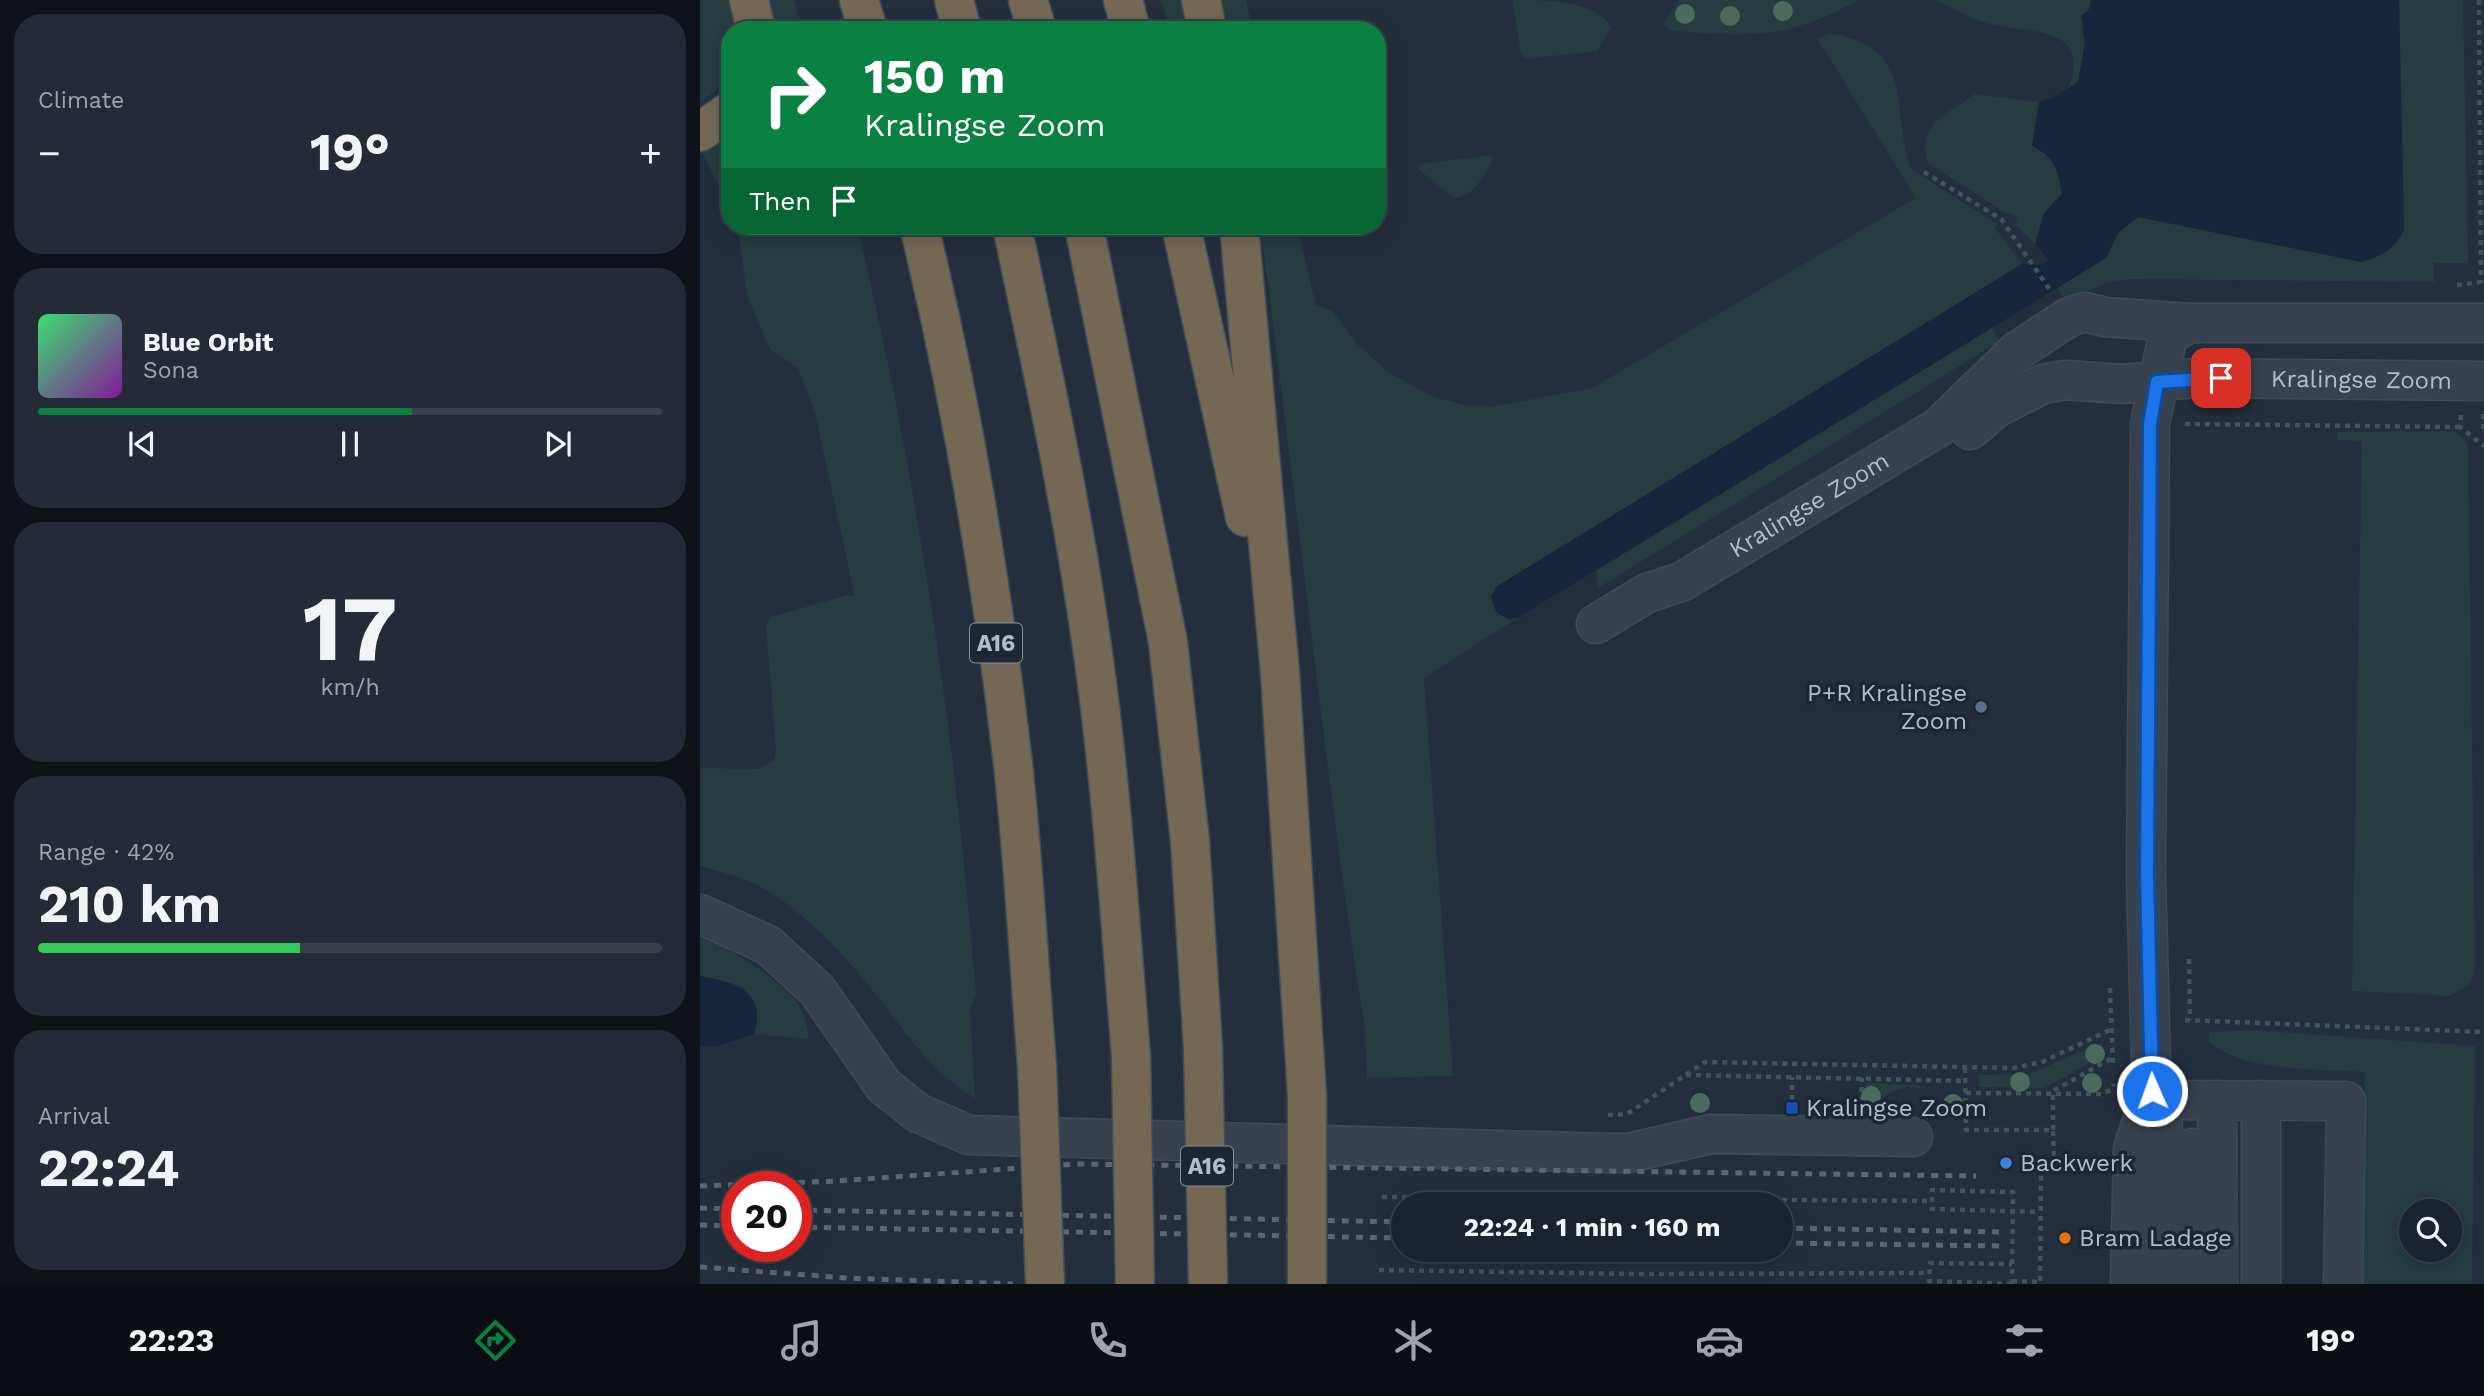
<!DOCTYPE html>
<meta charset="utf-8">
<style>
:root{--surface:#1b232e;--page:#242b36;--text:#f1f3f6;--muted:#a0a4aa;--line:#39404a;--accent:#0b8043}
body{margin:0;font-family:"Work Sans",sans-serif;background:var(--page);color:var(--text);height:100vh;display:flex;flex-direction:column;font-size:26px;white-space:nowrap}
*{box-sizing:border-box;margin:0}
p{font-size:23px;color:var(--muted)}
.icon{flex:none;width:38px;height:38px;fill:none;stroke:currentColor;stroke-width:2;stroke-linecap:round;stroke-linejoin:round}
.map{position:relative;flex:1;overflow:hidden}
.sheet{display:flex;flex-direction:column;gap:14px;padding:14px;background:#0f1319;width:700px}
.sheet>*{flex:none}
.top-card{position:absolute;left:21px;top:21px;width:665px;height:214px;border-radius:28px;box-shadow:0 4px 18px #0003,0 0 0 2px var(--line);background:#0b8043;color:#fff;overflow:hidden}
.buttons{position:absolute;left:1699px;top:1199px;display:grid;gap:14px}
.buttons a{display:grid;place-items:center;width:63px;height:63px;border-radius:50%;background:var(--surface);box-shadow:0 4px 18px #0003,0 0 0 2px var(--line);font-size:35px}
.speed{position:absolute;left:21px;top:1171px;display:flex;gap:14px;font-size:35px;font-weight:700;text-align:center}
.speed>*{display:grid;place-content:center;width:91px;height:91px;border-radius:50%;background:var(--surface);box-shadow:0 4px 18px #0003,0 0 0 2px var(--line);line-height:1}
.speed .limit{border:10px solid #d22;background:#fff;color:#111}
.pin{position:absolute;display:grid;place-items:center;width:60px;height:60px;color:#fff;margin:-30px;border-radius:14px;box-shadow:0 4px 10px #0006}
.me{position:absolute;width:77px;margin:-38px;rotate:358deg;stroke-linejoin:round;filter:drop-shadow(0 0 5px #0008)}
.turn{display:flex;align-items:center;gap:24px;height:147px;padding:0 28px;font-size:32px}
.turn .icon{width:91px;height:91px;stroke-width:2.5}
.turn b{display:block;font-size:49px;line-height:60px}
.then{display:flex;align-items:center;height:66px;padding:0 28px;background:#0003;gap:14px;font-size:26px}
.big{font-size:52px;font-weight:700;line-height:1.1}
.sheet .widget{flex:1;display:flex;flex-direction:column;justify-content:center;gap:10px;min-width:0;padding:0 24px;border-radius:28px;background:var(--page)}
.sheet .dial{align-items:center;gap:0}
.dial b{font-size:91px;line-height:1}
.song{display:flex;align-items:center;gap:21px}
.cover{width:84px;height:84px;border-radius:10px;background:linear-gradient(135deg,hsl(140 70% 55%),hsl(290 70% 35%))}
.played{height:7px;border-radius:4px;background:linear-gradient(90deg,var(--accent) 60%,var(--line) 60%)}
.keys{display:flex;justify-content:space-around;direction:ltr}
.heat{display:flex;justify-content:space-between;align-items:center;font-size:38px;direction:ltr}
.charge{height:10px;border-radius:5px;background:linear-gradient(90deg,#34c759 42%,var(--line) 0)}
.trip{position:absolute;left:691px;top:1192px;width:402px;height:70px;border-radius:35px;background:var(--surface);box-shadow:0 4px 18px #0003,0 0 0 2px var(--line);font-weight:700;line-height:70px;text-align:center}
.tab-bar{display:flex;height:112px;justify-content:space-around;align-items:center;background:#0b0e12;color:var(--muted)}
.tab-bar .icon{width:49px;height:49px}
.tab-bar .current{color:var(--accent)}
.tab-bar b{font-size:32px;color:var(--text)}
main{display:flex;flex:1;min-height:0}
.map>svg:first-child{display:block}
.green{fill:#263c3f;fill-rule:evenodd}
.water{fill:#17263c}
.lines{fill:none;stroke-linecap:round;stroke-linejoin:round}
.minor-casing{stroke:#414a57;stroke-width:41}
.highway-casing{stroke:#434c59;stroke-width:41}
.path{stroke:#3f5557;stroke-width:4.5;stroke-dasharray:5 5;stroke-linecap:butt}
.minor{stroke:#38414e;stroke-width:38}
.highway{stroke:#746855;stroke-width:38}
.rail{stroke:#5a6575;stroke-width:5;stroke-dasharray:7 7;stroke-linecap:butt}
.minor-bridge-casing{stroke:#414a57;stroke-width:41;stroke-linecap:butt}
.highway-bridge-casing{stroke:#434c59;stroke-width:41;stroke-linecap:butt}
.minor-bridge{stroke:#38414e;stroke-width:38}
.highway-bridge{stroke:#746855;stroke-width:38}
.tree{fill:#4b6a5d}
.route-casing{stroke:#114b97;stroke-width:18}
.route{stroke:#1a73e8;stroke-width:12}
.service-dot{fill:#5c6f8a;stroke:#1d2633;stroke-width:2.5}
.transit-dot{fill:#1a4fb4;stroke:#1d2633;stroke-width:2.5}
.shop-dot{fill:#3f7fe0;stroke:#1d2633;stroke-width:2.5}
.food-dot{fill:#e8710a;stroke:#1d2633;stroke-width:2.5}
.labels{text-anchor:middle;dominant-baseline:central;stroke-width:7;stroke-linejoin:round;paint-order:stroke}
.shield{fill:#1d2633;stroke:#878f9c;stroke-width:2}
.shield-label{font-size:23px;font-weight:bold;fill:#b4bcc9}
.street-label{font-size:24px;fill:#b4bcc9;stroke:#1d2633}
.poi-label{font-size:24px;fill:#b4bcc9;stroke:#1d2633;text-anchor:start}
</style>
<main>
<section class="sheet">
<div class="widget"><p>Climate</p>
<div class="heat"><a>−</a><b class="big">19°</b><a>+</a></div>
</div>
<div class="widget">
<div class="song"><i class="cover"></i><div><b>Blue Orbit</b><p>Sona</p></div></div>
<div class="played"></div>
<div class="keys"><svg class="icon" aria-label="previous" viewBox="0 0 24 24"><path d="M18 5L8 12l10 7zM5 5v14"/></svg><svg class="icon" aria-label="pause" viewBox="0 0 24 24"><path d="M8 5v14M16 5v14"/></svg><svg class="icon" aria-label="next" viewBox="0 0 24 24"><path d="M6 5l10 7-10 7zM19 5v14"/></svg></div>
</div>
<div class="widget dial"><b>17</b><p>km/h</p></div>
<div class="widget"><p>Range · 42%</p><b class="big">210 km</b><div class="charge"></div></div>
<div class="widget"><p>Arrival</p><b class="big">22:24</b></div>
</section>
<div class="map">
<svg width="1784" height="1284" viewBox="0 0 1784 1284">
<rect width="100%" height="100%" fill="#242f3e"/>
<!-- green -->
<g class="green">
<path d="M0,0H28L38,30H30C30,67 33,80 0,103Z"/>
<polygon points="63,0 94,0 103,30 75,30"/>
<polygon points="461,0 485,0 491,30 470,30"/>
<polygon points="517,0 546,0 553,30 523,30"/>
<path d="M812,0C844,0 895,0 911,27L897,51L825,59L821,53Z"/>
<path d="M979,0H1158C1092,39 1043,38 969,30L964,24Z"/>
<path d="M1236,0H1391L1382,30L1385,43L1378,82L1368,88C1394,23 1324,34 1286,23C1269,18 1252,7 1236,0Z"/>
<polygon points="1699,0 1763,0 1768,263 1734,263 1734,282 1429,279 1406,283 1366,301 1357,288 1406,258 1418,233 1438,217 1662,262 1704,230"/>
<path d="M1131,34C1218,46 1190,113 1211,169L1297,224L1295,228L1322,264L796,587L808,619L819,617L724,678L753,1076L667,1078L665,1030C623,763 597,494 560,226H597L616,306L633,311L656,343L688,372L733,397L766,405L793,406L822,401L892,388L1216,198L1117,38Z"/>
<path d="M1275,94L1339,102L1332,146C1355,157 1358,170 1362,194L1344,213L1335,244L1316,225L1317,216L1304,212L1228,163C1215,125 1247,115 1275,94Z"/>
<polygon points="30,135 30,209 0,148"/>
<path d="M791,155L793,160C782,177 775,197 753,198L717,168L722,164Z"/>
<path d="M38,226H157C218,478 255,735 276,994L270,1009L275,1099C226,1066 212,1040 177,996C147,957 95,902 51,882C35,875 17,871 0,866V768L59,769L74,760L76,751L66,625L71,617L147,595L155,597L115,413L98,368L70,349L47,295Z"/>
<polygon points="1292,328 1300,341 898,588 896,571"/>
<polygon points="1754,431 1768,444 1775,971 1770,984 1750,996 1652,991 1662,441 1638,440 1637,432"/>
<path d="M0,937C23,943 83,982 97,1002C104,1013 107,1026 109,1039L54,1034L57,1022L43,987L0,976Z"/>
<path d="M1549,1030L1775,1046L1772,1284H1662L1665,1072C1618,1068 1544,1073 1508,1041L1510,1032ZM1712,1211H1750V1250H1712Z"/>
<polygon points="1403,1042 1402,1056 1344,1088 1279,1087 1279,1075 1330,1074"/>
<path d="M1166,1083L1218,1085L1231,1091C1206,1081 1184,1092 1166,1109Z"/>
</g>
<!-- water -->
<g class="water">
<path d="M1391,0H1699L1704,230C1695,249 1682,256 1662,262L1438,217L1418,233L1406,258L819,617L808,619L796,612L791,597L796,587L1322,264L1342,265L1349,260L1335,244L1344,213L1362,194C1358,170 1355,157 1332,146L1339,102L1354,97L1378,82L1385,43L1381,16L1390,9Z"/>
<path d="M0,976C35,982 67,991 54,1034L18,1046H0Z"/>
</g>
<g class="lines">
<defs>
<g id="minor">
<path id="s1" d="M1270,430L1296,408L1343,384L1365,380L1422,384L1497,378L1784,381"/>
<path id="s2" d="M896,624L947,593L981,582L1239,427L1317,351L1369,317L1385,312L1405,317L1490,323H1784"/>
<polyline points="1446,873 1450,424 1468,335 1490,323"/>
<polyline points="0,914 68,945 117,990 184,1086 218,1113 269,1135 909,1153 928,1153 1011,1134 1213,1137"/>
<polyline points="1463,1100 1646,1101 1643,1284"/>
<polyline points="1517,1100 1518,1284"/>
<polyline points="1561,1100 1561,1284"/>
<polyline points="1430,1284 1433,1148 1452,1092 1451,1069"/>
<polyline points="1460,1284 1463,1100"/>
<polyline points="1489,1284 1492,1148"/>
</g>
<g id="highway">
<polyline points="49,0 56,30"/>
<polyline points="159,0 168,30"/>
<polyline points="254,0 262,30"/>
<polyline points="328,0 337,30"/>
<polyline points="423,0 431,30"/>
<polyline points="501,0 507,30"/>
<polyline points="0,132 30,111"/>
<path d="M219,226C262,402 292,584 313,764C324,865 329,966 337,1066"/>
<path d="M312,226C342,368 373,510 393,654C412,787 420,922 431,1056"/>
<polyline points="384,226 468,642 490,841 503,1048"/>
<polyline points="481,226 545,517"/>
<polyline points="539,226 580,673 607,1095"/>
</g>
</defs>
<!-- minor casing -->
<use href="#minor" class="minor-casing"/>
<!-- highway casing -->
<use href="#highway" class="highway-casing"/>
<!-- path -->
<g class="path">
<polyline points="1779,0 1781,283"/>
<polyline points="1224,172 1301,219 1350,290"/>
<polyline points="1757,285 1781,282"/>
<polyline points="1783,414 1784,434"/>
<polyline points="1761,415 1760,427 1784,446"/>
<polyline points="1485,424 1760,427"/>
<polyline points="1489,959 1490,1020"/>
<polyline points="1410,988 1413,1064"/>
<polyline points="1485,1020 1784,1032"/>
<polyline points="1265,1068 1266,1130 1353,1130 1354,1158 1341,1172 1340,1284"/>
<polyline points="986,1075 1266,1081"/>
<polyline points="1266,1093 1401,1094 1411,1090 1414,1084"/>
<polyline points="1092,1100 1092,1077"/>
<polyline points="1161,1102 1162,1078"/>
<polyline points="908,1115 927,1114 1005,1062 1313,1068 1342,1062 1414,1028"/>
<polyline points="1353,1130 1353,1091 1412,1058"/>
<polyline points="1354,1158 1398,1165"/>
<polyline points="682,1197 1232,1201"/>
<polyline points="679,1270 942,1274 1229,1273"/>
<polyline points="1312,1281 1340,1282"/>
<path d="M1312,1284C1312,1253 1313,1223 1313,1192L1232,1190V1209L1340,1212"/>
<polyline points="1312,1284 1229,1281 1230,1263 1312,1264"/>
</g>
<!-- minor -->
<use href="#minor" class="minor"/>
<!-- highway -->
<use href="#highway" class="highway"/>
<!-- rail -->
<g class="rail">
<polyline points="0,1186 137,1181 377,1164 1276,1176"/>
<polyline points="0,1208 37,1209"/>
<polyline points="96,1210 704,1222"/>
<polyline points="0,1225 37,1226"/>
<polyline points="96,1227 704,1238"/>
<polyline points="1082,1228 1299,1232"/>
<polyline points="1082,1243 1302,1246"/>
<polyline points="0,1267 147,1278 313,1284"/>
</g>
<defs>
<polyline id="minor-bridge" points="1446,873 1451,1067"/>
<g id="highway-bridge">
<polyline points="503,1048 508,1284"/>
<polyline points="431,1056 435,1284"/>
<polyline points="337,1066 345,1284"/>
<polyline points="607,1284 607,1095"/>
</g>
</defs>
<!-- minor-bridge casing -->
<use href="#minor-bridge" class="minor-bridge-casing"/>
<!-- highway-bridge casing -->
<use href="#highway-bridge" class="highway-bridge-casing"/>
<!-- minor-bridge -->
<use href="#minor-bridge" class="minor-bridge"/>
<!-- highway-bridge -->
<use href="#highway-bridge" class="highway-bridge"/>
</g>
<!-- trees -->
<g class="tree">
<circle cx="1083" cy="11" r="10"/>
<circle cx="985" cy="14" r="10"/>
<circle cx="1030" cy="16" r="10"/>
<circle cx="1395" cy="1054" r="10"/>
<circle cx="1320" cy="1082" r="10"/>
<circle cx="1392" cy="1083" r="10"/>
<circle cx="1171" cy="1096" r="10"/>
<circle cx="1000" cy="1103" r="10"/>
<circle cx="1253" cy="1104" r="10"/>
</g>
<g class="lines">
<defs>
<polyline id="route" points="1452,1091 1447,873 1450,424 1457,382 1521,378"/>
</defs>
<!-- route casing -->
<use href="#route" class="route-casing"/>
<!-- route -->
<use href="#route" class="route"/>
</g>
<!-- markers -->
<circle class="service-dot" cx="1281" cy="707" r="7"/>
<rect class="transit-dot" x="1085" y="1101" width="14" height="14" rx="3.5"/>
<circle class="shop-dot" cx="1306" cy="1163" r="7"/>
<circle class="food-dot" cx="1365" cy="1238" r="7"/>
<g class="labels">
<!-- shield labels -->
<g class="shield">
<rect x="270" y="623.5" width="52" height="39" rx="5"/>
<rect x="481" y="1146.5" width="52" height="39" rx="5"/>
</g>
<g class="shield-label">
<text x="296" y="643">A16</text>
<text x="507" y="1166">A16</text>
</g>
<!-- street labels -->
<g class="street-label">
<text stroke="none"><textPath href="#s1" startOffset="406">Kralingse Zoom</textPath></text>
<text stroke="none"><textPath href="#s2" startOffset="245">Kralingse Zoom</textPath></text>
</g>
<!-- poi labels -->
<g class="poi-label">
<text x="1267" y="693" text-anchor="end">P+R Kralingse<tspan x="1267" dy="28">Zoom</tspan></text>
<text x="1106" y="1108">Kralingse Zoom</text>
<text x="1320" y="1163">Backwerk</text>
<text x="1379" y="1238">Bram Ladage</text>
</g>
</g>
</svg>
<div class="buttons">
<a><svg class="icon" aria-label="search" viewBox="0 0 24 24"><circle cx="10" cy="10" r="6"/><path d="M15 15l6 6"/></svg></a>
</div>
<div class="speed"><div class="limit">20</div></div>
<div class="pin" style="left:1521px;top:378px;background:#d93025"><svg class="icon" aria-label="arrive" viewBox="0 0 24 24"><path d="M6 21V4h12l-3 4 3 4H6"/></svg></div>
<svg class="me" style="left:1452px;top:1091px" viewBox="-20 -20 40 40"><circle r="17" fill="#1a73e8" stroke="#fff" stroke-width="3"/><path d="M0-11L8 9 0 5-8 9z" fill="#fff"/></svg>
<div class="trip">22:24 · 1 min · 160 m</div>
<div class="top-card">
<div class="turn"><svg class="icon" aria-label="right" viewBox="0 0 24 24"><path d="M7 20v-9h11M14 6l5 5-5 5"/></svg><div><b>150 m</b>Kralingse Zoom</div></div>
<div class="then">Then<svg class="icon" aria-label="arrive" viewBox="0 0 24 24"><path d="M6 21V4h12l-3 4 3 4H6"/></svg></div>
</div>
</div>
</main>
<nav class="tab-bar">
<b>22:23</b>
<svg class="icon current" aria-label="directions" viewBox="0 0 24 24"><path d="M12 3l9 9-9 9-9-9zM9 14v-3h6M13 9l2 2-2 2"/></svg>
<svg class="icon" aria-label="music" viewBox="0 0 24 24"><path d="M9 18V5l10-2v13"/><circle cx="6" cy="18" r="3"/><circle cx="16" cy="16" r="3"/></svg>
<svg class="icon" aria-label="phone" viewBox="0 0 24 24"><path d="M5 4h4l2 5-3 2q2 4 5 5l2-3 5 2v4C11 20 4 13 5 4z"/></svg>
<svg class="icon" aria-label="climate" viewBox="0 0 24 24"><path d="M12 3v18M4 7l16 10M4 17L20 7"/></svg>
<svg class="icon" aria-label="car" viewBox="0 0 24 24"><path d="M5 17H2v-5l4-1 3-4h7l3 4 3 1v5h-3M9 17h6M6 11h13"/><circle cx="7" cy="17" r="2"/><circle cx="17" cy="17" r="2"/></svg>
<svg class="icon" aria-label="filters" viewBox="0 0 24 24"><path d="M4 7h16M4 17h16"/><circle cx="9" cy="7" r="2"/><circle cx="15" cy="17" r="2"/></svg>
<b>19°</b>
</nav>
